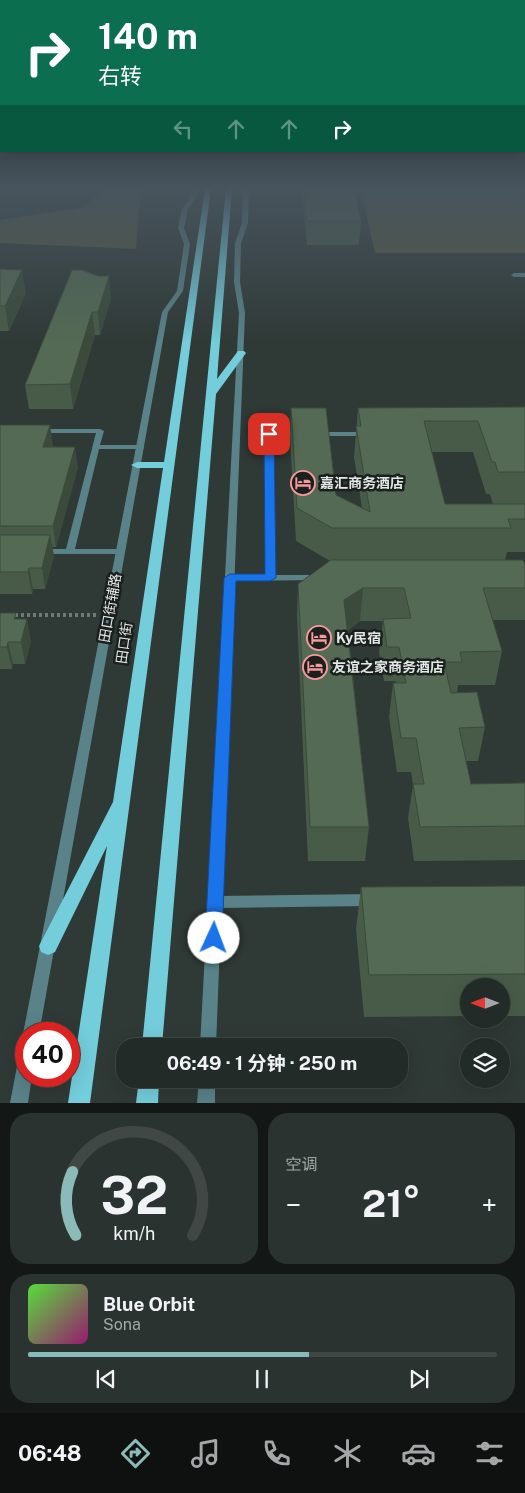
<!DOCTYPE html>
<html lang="zh">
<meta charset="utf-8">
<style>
:root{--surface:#232b28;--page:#2b3330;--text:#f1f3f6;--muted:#a3a7a8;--line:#404745;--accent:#8bbbb9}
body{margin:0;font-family:"Public Sans","Noto Sans SC",sans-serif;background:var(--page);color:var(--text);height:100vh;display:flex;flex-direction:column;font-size:19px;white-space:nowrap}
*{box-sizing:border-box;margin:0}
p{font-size:16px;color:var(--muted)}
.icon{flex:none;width:28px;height:28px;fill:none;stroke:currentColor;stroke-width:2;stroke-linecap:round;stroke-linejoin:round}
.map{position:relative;height:1103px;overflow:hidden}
.details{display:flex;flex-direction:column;gap:10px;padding:10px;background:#131816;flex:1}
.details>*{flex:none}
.top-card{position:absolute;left:0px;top:0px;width:525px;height:152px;box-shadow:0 5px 20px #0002,0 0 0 1px var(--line);background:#0b6e4f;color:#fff;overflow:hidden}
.needle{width:32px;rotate:270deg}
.fabs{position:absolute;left:460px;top:978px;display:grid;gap:10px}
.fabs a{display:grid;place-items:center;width:50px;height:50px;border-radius:50%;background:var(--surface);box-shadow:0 5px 20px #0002,0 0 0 1px var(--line);font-size:25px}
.speed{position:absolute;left:15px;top:1022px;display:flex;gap:10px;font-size:25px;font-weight:700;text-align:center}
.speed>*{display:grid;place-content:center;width:65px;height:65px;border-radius:50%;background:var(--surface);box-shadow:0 5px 20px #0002,0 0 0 1px var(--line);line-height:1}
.speed .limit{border:8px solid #d22;background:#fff;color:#111}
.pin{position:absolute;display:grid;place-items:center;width:42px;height:42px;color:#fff;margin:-21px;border-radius:10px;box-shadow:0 2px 8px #0006}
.me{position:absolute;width:55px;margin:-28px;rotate:2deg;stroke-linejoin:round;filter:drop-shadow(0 0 4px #0008)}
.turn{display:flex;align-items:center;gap:18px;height:105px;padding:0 15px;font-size:22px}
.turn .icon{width:65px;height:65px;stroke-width:2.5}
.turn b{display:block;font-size:35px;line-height:42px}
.lanes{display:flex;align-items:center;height:48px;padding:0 15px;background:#0003;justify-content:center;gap:25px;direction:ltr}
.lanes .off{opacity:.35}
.big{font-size:38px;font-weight:700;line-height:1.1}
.details .card{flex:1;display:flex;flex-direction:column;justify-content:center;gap:8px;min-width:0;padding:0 18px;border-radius:20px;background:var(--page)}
.details .dial{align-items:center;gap:0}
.dial svg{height:130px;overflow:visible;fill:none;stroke:var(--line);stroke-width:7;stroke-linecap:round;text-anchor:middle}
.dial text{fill:var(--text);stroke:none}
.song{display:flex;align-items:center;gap:15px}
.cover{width:60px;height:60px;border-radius:8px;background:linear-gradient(135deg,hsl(110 70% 55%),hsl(320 70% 35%))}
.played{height:5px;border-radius:2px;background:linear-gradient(90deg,var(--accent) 60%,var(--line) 60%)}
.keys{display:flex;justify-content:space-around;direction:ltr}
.heat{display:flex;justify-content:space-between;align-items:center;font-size:28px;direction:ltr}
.details .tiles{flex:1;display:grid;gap:10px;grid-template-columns:1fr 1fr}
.card:last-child{grid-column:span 2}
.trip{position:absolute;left:116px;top:1038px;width:292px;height:50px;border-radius:20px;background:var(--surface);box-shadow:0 5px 20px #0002,0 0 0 1px var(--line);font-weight:700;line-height:50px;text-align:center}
.menu{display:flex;height:80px;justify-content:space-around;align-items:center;background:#0e1110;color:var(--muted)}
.menu .icon{width:35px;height:35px}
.menu .current{color:var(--accent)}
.menu b{font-size:22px;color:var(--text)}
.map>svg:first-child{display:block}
.green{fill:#555841}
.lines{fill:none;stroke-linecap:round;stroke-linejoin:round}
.path{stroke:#707977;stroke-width:4;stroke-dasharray:3 3;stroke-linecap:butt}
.service{fill:#598289;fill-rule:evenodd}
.minor{fill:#598289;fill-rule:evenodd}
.tertiary{fill:#598289;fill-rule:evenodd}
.primary{fill:#73cdda;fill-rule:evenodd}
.wall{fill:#485b48;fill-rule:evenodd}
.shaded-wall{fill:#3b4a3b}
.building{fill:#546a54;stroke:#3b4a3b}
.route{fill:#1a73e8;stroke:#114b97}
.labels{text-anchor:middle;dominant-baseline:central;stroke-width:5;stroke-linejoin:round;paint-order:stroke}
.poi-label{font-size:14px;font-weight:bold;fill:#e0e7e5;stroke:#1b1f1e;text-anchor:start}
.street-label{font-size:14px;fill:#e0e7e5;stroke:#1b1f1e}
</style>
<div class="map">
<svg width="525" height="1103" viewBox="0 0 525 1103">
<rect width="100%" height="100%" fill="#2f3936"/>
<!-- green -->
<g class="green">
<polygon points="106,189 141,189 136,249 0,243 0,220 81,208"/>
<polygon points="361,189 525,189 525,253 375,253"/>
</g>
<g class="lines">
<!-- path -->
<polyline class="path" points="15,615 96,615"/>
<!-- service -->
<g class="service">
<polygon points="37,429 100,429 104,431 100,445 143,445 144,447 143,449 99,449 75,549 121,549 125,552 124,554 40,554 39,552 43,549 66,549 96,433 37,433"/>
<polygon points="266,432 302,432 306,434 302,436 273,436 274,575 317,575 322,578 320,580 230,581 225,578 230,575 265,575"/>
<polygon points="315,432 367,432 371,434 367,436 318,436 314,434"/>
<polygon points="370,894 374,896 376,900 374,904 370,906 215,908 211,906 209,902 211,898 215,896"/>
</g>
<!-- minor -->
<polygon class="minor" points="525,273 525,277 514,277 511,275 514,273"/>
<!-- tertiary -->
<g class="tertiary">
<polygon points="193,189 198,189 196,198 188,209 184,228 190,244 183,291 168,312 39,1034 26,1034 26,1040 23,1034 162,312 177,291 184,244 178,228 182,209 190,198"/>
<polygon points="243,189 249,189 248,223 241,243 240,282 245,313 216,1046 200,1046 239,313 234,282 235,243 242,223"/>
<polygon points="26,1053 26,1076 32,1076 28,1103 10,1103 18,1061 20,1055"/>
<polygon points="199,1079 215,1079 215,1103 197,1103"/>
</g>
<!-- primary -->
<g class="primary">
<polygon points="205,189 211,189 90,1103 68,1103 107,846 55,952 48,955 41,952 39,946 113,802 163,468 137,468 131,465 137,462 164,462"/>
<polygon points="226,189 232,189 217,379 238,351 244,351 246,353 216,394 162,1046 142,1046"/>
<polygon points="139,1079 159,1079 158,1103 136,1103"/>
</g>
</g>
<!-- wall -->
<g class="wall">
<polygon points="302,189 354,189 361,221 359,245 307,245"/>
<polygon points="0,269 26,293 9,331 0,331"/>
<polygon points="82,270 111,298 100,335 95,335 73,409 29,409 25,385"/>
<path d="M525,407V552H507L505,560L525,565V620H493L502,651L495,685H458L457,693L485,727L478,761H466L471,784L525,783V860L414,861L408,818L413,785L411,772H397L389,717L393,683H396L395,681H384L379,652L383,621H360L348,630L369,827L365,861H308L297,616L298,584L330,561L296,541L290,438L291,408L336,495L362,508L354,457L358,408ZM432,452H473L486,494H490L493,504H445Z"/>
<polygon points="0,425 53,446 52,447 78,467 56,547 52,547 54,556 45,589 33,589 32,594 0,594"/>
<polygon points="0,613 17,619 31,641 25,664 13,664 12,669 0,669"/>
<polygon points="525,886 525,1016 501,1016 501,986 469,986 469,1016 364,1017 356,929 361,887"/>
</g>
<!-- shaded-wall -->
<g class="shaded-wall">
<polygon points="22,270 26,293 9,331 5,306"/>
<polygon points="109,276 111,298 100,335 98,312"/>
<polygon points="92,312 95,335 73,409 70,384"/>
<polygon points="50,425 53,446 46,467 43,447"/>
<polygon points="75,447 78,467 56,547 53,526"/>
<polygon points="50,535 54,556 45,589 42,568"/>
<polygon points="29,568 33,589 32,594 28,572"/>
<polygon points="363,588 360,621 342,633 344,600"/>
<polygon points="27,619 31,641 25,664 21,642"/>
<polygon points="8,642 13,664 12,669 7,647"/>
</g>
<!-- building -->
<g class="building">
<polygon points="304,189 354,189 361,221 307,221"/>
<polygon points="0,269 22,270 5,306 0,306"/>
<polygon points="72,270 82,270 98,276 109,276 98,312 92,312 70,384 25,385"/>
<polygon points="525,407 525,472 498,472 495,462 492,462 478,421 424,421 445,504 525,504 525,519 508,519 511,528 332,528 297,508 291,408 326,408 336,495 370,512 356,426 361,426 358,408"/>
<polygon points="0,425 50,425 43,447 75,447 53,526 0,526"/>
<polygon points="0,535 50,535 42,568 29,568 28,572 0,572"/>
<polygon points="331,560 523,560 525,565 525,588 483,588 502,651 460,652 462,662 444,662 451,693 477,692 485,727 459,728 471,784 525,783 525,826 420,827 413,784 424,784 416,738 401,738 393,683 406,683 399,647 387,647 383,619 411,618 404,588 363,588 344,600 369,827 310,827 298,584"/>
<polygon points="0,613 16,613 14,619 27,619 21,642 8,642 7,647 0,647"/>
<polygon points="525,886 525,974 369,975 361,887"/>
</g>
<!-- sky -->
<linearGradient id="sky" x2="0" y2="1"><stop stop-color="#1a1f1e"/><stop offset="0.55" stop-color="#47545d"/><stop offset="1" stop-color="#47545d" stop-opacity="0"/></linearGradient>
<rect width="525" height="343" fill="url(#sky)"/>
<!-- route -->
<polygon class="route" points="269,431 274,434 276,578 270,581 236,581 222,938 220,943 214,946 208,943 205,938 224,578 230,574 265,574 264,434"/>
<!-- icons -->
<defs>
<symbol id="hotel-ring" viewBox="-11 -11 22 22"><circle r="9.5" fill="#1b1f1e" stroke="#f59b9d" stroke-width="1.5"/><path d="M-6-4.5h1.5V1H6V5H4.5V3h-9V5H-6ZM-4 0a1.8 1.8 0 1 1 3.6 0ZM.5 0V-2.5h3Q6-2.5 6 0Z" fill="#f59b9d"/></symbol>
</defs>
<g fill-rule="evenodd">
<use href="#hotel-ring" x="289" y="469" width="28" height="28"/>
<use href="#hotel-ring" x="305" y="624" width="28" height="28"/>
<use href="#hotel-ring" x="301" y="653" width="28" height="28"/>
</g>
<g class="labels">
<!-- poi labels -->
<g class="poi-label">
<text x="320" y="483">嘉汇商务酒店</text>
<text x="336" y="638">Ky民宿</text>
<text x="332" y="667">友谊之家商务酒店</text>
</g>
<!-- street labels -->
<g class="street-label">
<text transform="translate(110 608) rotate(-80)">田口街辅路</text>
<text transform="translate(124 643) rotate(-82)">田口街</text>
</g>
</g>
</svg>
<div class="fabs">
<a><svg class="needle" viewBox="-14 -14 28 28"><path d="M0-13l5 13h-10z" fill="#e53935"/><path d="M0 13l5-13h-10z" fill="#a3a7a8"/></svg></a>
<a><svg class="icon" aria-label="layers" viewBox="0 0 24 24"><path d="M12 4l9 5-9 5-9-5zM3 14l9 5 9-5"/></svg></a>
</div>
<div class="speed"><div class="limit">40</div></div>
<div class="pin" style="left:269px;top:434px;background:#d93025"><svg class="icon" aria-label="arrive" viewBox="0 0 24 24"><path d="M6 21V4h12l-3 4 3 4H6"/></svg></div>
<svg class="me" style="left:214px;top:938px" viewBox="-20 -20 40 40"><circle r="19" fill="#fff"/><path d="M0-13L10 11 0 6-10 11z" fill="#1a73e8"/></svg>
<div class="trip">06:49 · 1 分钟 · 250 m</div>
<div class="top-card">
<div class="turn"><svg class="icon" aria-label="right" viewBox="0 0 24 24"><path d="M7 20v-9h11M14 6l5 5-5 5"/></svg><div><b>140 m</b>右转</div></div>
<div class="lanes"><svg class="icon off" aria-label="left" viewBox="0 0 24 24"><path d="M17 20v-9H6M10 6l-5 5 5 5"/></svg><svg class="icon off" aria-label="ahead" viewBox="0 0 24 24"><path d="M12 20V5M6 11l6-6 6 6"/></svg><svg class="icon off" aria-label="ahead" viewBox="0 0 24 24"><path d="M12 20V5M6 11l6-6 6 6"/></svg><svg class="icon" aria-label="right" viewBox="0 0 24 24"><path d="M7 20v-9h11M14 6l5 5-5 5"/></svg></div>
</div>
</div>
<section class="details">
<div class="tiles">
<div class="card dial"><svg viewBox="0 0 100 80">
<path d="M14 69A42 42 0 1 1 86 69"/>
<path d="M14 69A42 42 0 0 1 12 30" stroke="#8bbbb9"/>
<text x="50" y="56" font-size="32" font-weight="700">32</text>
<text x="50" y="72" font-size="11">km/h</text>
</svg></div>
<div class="card"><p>空调</p>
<div class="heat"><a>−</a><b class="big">21°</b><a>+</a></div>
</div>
<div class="card">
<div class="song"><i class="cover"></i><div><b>Blue Orbit</b><p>Sona</p></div></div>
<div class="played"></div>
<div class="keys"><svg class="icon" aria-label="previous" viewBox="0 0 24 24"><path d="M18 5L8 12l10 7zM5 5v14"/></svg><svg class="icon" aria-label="pause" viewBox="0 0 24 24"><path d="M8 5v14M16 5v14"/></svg><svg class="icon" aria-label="next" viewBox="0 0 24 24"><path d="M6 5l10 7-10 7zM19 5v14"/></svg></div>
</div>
</div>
</section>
<nav class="menu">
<b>06:48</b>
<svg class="icon current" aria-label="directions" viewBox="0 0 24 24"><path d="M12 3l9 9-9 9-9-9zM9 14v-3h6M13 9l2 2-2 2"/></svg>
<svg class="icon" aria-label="music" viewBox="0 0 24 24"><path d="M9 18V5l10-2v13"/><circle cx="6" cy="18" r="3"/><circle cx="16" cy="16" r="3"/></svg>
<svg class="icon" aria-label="phone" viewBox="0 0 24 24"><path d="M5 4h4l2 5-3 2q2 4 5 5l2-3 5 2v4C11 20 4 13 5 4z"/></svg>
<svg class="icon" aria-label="climate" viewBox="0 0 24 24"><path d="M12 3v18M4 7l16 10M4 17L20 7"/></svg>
<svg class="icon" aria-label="car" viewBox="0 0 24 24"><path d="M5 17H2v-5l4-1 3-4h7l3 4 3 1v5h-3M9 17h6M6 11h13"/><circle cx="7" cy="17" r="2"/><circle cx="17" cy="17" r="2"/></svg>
<svg class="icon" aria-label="filters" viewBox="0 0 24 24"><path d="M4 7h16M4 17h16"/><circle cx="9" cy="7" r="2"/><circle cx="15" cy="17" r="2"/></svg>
</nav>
